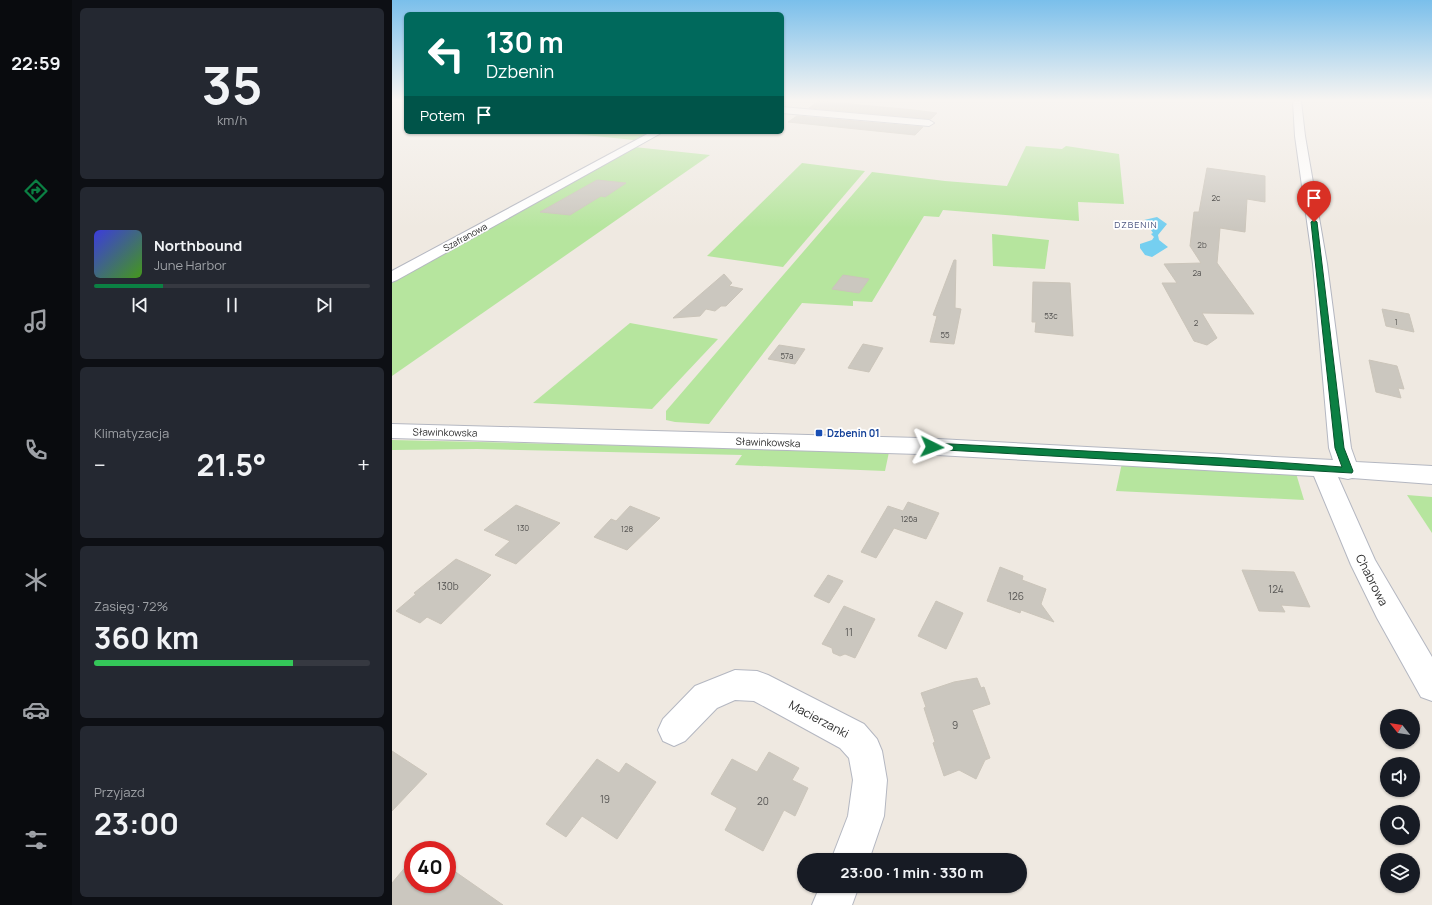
<!DOCTYPE html>
<html lang="pl">
<meta charset="utf-8">
<style>
:root{--surface:#171b24;--page:#242831;--text:#f1f3f6;--muted:#9ea1a6;--line:#363941;--accent:#0b8043}
body{margin:0;font-family:Manrope,sans-serif;background:var(--page);color:var(--text);height:100vh;display:flex;flex-direction:column;font-size:15px;white-space:nowrap}
*{box-sizing:border-box;margin:0}
p{font-size:13px;color:var(--muted)}
.icon{flex:none;width:22px;height:22px;fill:none;stroke:currentColor;stroke-width:2;stroke-linecap:round;stroke-linejoin:round}
.map{position:relative;flex:1;overflow:hidden}
.sheet{display:flex;flex-direction:column;gap:8px;padding:8px;background:#0d0f14;width:320px}
.sheet>*{flex:none}
.guide{position:absolute;left:12px;top:12px;width:380px;height:122px;border-radius:6px;box-shadow:0 1px 3px #0004;background:#00695c;color:#fff;overflow:hidden}
.needle{width:26px;rotate:300deg}
.controls{position:absolute;left:988px;top:709px;display:grid;gap:8px}
.controls a{display:grid;place-items:center;width:40px;height:40px;border-radius:50%;background:var(--surface);box-shadow:0 1px 3px #0004;font-size:20px}
.speed{position:absolute;left:12px;top:841px;display:flex;gap:8px;font-size:20px;font-weight:700;text-align:center}
.speed>*{display:grid;place-content:center;width:52px;height:52px;border-radius:50%;background:var(--surface);box-shadow:0 1px 3px #0004;line-height:1}
.speed .limit{border:6px solid #d22;background:#fff;color:#111}
.pin{position:absolute;display:grid;place-items:center;width:34px;height:34px;color:#fff;margin:-41px -17px;border-radius:50% 50% 50% 0;rotate:-45deg;box-shadow:0 0 4px #0007}
.pin .icon{rotate:45deg}
.me{position:absolute;width:44px;margin:-22px;rotate:93deg;stroke-linejoin:round;filter:drop-shadow(0 0 3px #0008)}
.turn{display:flex;align-items:center;gap:14px;height:84px;padding:0 16px;font-size:18px}
.turn .icon{width:52px;height:52px;stroke-width:2.5}
.turn b{display:block;font-size:28px;line-height:34px}
.then{display:flex;align-items:center;height:38px;padding:0 16px;background:#0003;gap:8px;font-size:15px}
.big{font-size:30px;font-weight:700;line-height:1.1}
.sheet .tile{flex:1;display:flex;flex-direction:column;justify-content:center;gap:6px;min-width:0;padding:0 14px;border-radius:6px;background:var(--page)}
.sheet .dial{align-items:center;gap:0}
.dial b{font-size:52px;line-height:1}
.song{display:flex;align-items:center;gap:12px}
.cover{width:48px;height:48px;border-radius:6px;background:linear-gradient(135deg,hsl(240 70% 55%),hsl(100 70% 35%))}
.played{height:4px;border-radius:2px;background:linear-gradient(90deg,var(--accent) 25%,var(--line) 25%)}
.keys{display:flex;justify-content:space-around;direction:ltr}
.heat{display:flex;justify-content:space-between;align-items:center;font-size:22px;direction:ltr}
.charge{height:6px;border-radius:3px;background:linear-gradient(90deg,#34c759 72%,var(--line) 0)}
.trip{position:absolute;left:405px;top:853px;width:230px;height:40px;border-radius:20px;background:var(--surface);box-shadow:0 1px 3px #0004;font-weight:700;line-height:40px;text-align:center}
main{display:flex;flex:1;min-height:0}
.menu{display:flex;flex-direction:column;width:72px;justify-content:space-around;align-items:center;background:#090b0e;color:var(--muted)}
.menu .icon{width:28px;height:28px}
.menu .current{color:var(--accent)}
.menu b{font-size:18px;color:var(--text)}
.map>svg:first-child{display:block}
.green{fill:#b6e59e}
.water{fill:#75cff0}
.building{fill:#cbc7bf;stroke:#cbc5ba}
.lines{fill:none;stroke-linecap:round;stroke-linejoin:round}
.minor-casing{stroke:#b4b7c1;stroke-width:2}
.minor{fill:#fff;fill-rule:evenodd}
.route{fill:#0b8043;stroke:#07532c}
.transit-dot{fill:#1a4fb4;stroke:#fff;stroke-width:1.5}
.labels{text-anchor:middle;dominant-baseline:central;stroke-width:3.5;stroke-linejoin:round;paint-order:stroke}
.number-label{font-size:8px;fill:#555452}
.far-neighbourhood-label{font-size:9px;letter-spacing:1px;fill:#4d5680;stroke:#fff}
.far-street-label{font-size:9px;fill:#2e2e2e;stroke:#fff}
.street-label{font-size:10px;fill:#2e2e2e;stroke:#fff}
.transit-label{font-size:10px;font-weight:bold;fill:#164399;stroke:#fff;text-anchor:start}
.near-number-label{font-size:10px;fill:#555452}
.near-street-label{font-size:12px;fill:#2e2e2e;stroke:#fff}
</style>
<main>
<nav class="menu">
<b>22:59</b>
<svg class="icon current" aria-label="directions" viewBox="0 0 24 24"><path d="M12 3l9 9-9 9-9-9zM9 14v-3h6M13 9l2 2-2 2"/></svg>
<svg class="icon" aria-label="music" viewBox="0 0 24 24"><path d="M9 18V5l10-2v13"/><circle cx="6" cy="18" r="3"/><circle cx="16" cy="16" r="3"/></svg>
<svg class="icon" aria-label="phone" viewBox="0 0 24 24"><path d="M5 4h4l2 5-3 2q2 4 5 5l2-3 5 2v4C11 20 4 13 5 4z"/></svg>
<svg class="icon" aria-label="climate" viewBox="0 0 24 24"><path d="M12 3v18M4 7l16 10M4 17L20 7"/></svg>
<svg class="icon" aria-label="car" viewBox="0 0 24 24"><path d="M5 17H2v-5l4-1 3-4h7l3 4 3 1v5h-3M9 17h6M6 11h13"/><circle cx="7" cy="17" r="2"/><circle cx="17" cy="17" r="2"/></svg>
<svg class="icon" aria-label="filters" viewBox="0 0 24 24"><path d="M4 7h16M4 17h16"/><circle cx="9" cy="7" r="2"/><circle cx="15" cy="17" r="2"/></svg>
</nav>
<section class="sheet">
<div class="tile dial"><b>35</b><p>km/h</p></div>
<div class="tile">
<div class="song"><i class="cover"></i><div><b>Northbound</b><p>June Harbor</p></div></div>
<div class="played"></div>
<div class="keys"><svg class="icon" aria-label="previous" viewBox="0 0 24 24"><path d="M18 5L8 12l10 7zM5 5v14"/></svg><svg class="icon" aria-label="pause" viewBox="0 0 24 24"><path d="M8 5v14M16 5v14"/></svg><svg class="icon" aria-label="next" viewBox="0 0 24 24"><path d="M6 5l10 7-10 7zM19 5v14"/></svg></div>
</div>
<div class="tile"><p>Klimatyzacja</p>
<div class="heat"><a>−</a><b class="big">21.5°</b><a>+</a></div>
</div>
<div class="tile"><p>Zasięg · 72%</p><b class="big">360 km</b><div class="charge"></div></div>
<div class="tile"><p>Przyjazd</p><b class="big">23:00</b></div>
</section>
<div class="map">
<svg width="1040" height="905" viewBox="0 0 1040 905">
<rect width="100%" height="100%" fill="#efe9e1"/>
<!-- green -->
<g class="green">
<polygon points="163,132 258,132 242,140"/>
<polygon points="634,146 670,149 674,146 727,154 732,204 686,202 687,221 551,210 547,217 532,216 480,302 461,301 461,306 410,303 317,424 283,422 274,420 274,411 480,172 553,181 615,186"/>
<polygon points="242,147 318,155 0,376 0,283"/>
<polygon points="410,163 473,171 391,267 315,256"/>
<polygon points="600,234 657,240 653,269 601,266"/>
<polygon points="238,323 326,339 260,409 141,403"/>
<polygon points="0,440 497,452 493,471 343,465 350,455 85,449 0,450"/>
<polygon points="730,463 903,470 912,500 724,491"/>
<polygon points="1015,495 1040,497 1040,533"/>
</g>
<!-- water -->
<polygon class="water" points="765,217 775,224 766,235 767,240 776,247 760,257 753,255 748,248 748,244 760,240 762,237 759,234 761,233 759,230 766,226 765,223 752,220"/>
<!-- building -->
<g class="building">
<polygon points="426,101 522,110 545,113 539,119 417,108"/>
<polygon points="405,116 531,127 523,135 396,122"/>
<polygon points="815,168 873,176 873,202 855,199 853,232 828,228 827,241 825,263 862,314 810,313 825,338 815,345 802,341 770,283 785,283 772,264 809,263 798,246 802,212 807,212"/>
<polygon points="205,180 234,183 213,197 209,196 178,215 148,212"/>
<polygon points="562,260 564,260 563,308 569,309 562,344 538,342 545,316 541,315"/>
<polygon points="332,274 340,283 337,286 351,289 334,306 329,306 323,311 314,309 308,316 281,318"/>
<polygon points="451,275 477,279 467,293 440,289"/>
<polygon points="641,282 678,283 681,336 643,332 644,322 640,322"/>
<polygon points="990,309 1017,314 1022,332 994,326"/>
<polygon points="471,344 491,348 477,372 456,368"/>
<polygon points="387,345 413,349 403,364 376,359"/>
<polygon points="977,360 1005,366 1012,389 1006,388 1009,398 984,392"/>
<polygon points="516,502 547,513 534,539 502,528 484,558 469,552 496,506 511,511"/>
<polygon points="124,505 168,523 124,564 103,555 118,541 92,530"/>
<polygon points="238,506 268,518 235,550 202,537 219,519 224,521"/>
<polygon points="64,559 99,575 49,624 35,617 28,623 4,611 24,594 22,593"/>
<polygon points="608,567 631,576 630,580 654,589 649,604 662,622 629,610 628,613 595,601"/>
<polygon points="850,570 902,572 918,607 889,605 893,612 867,611"/>
<polygon points="436,575 451,581 437,603 422,596"/>
<polygon points="544,601 571,613 554,649 526,636"/>
<polygon points="452,606 483,619 463,658 453,654 448,656 441,653 440,648 430,644"/>
<polygon points="585,678 589,688 592,687 598,704 580,710 598,758 593,760 584,779 567,770 552,776 541,743 543,742 532,708 534,707 529,693 562,682"/>
<polygon points="0,751 35,774 0,811"/>
<polygon points="377,752 407,768 400,780 416,788 403,816 392,810 371,851 333,830 345,808 319,794 340,759 365,772"/>
<polygon points="205,759 227,773 234,763 264,782 225,839 190,816 174,837 154,824"/>
<polygon points="21,858 21,884 55,884 55,866 111,905 0,905 0,883"/>
</g>
<g class="lines">
<defs>
<g id="minor">
<polygon points="901,101 909,101 913,136 935,264 959,448 964,462 1040,466 1040,484 960,478 956,479 946,477 983,560 1040,657 1040,701 1029,697 985,618 959,565 922,476 527,454 0,438 0,424 527,438 941,460 937,448 921,264 903,136"/>
<polygon points="390,107 537,120 542,123 537,126 390,113"/>
<polygon points="259,132 271,132 5,280 0,282 0,271"/>
<polygon points="343,670 365,671 376,675 472,724 485,739 490,751 495,780 492,816 477,860 439,860 456,816 461,780 457,758 448,748 362,701 343,700 325,708 293,741 282,746 271,741 266,730 271,719 303,686"/>
<polygon points="428,886 467,886 460,905 420,905"/>
</g>
</defs>
<!-- minor casing -->
<use href="#minor" class="minor-casing"/>
<!-- minor -->
<use href="#minor" class="minor"/>
</g>
<!-- sky -->
<linearGradient id="sky" x2="0" y2="1"><stop stop-color="#7abfeb"/><stop offset="0.44" stop-color="#f8f5f2"/><stop offset="1" stop-color="#f8f5f2" stop-opacity="0"/></linearGradient>
<rect width="1040" height="228" fill="url(#sky)"/>
<!-- route -->
<polygon class="route" points="922,220 925,222 952,448 961,471 960,473 536,449 535,447 540,443 829,458 950,467 943,448 919,222"/>
<!-- markers -->
<rect class="transit-dot" x="423" y="429" width="8" height="8" rx="2"/>
<g class="labels">
<!-- number labels -->
<g class="number-label">
<text x="824" y="197">2c</text>
<text x="810" y="244">2b</text>
<text x="805" y="272">2a</text>
<text x="659" y="315">53c</text>
<text x="1004" y="321">1</text>
<text x="804" y="322">2</text>
<text x="553" y="334">55</text>
<text x="395" y="355">57a</text>
<text x="517" y="518">126a</text>
<text x="131" y="527">130</text>
<text x="235" y="528">128</text>
</g>
<!-- far-neighbourhood labels -->
<g class="far-neighbourhood-label">
<text x="744" y="224">DZBENIN</text>
</g>
<!-- far-street labels -->
<g class="far-street-label">
<text transform="translate(73 237) rotate(-29)">Szafranowa</text>
</g>
<!-- street labels -->
<g class="street-label">
<text transform="translate(53 432) rotate(1)">Sławinkowska</text>
<text transform="translate(376 442) rotate(2)">Sławinkowska</text>
</g>
<!-- transit labels -->
<g class="transit-label">
<text x="435" y="433">Dzbenin 01</text>
</g>
<!-- near-number labels -->
<g class="near-number-label">
<text x="56" y="586">130b</text>
<text x="884" y="589">124</text>
<text x="624" y="596">126</text>
<text x="457" y="632">11</text>
<text x="563" y="725">9</text>
<text x="213" y="799">19</text>
<text x="371" y="801">20</text>
</g>
<!-- near-street labels -->
<g class="near-street-label">
<text transform="translate(980 580) rotate(63)">Chabrowa</text>
<text transform="translate(427 719) rotate(28)">Macierzanki</text>
</g>
</g>
</svg>
<div class="controls">
<a><svg class="needle" viewBox="-14 -14 28 28"><path d="M0-13l5 13h-10z" fill="#e53935"/><path d="M0 13l5-13h-10z" fill="#9ea1a6"/></svg></a>
<a><svg class="icon" aria-label="sound" viewBox="0 0 24 24"><path d="M4 9h4l5-4v14l-5-4H4zM17 9q2 3 0 6"/></svg></a>
<a><svg class="icon" aria-label="search" viewBox="0 0 24 24"><circle cx="10" cy="10" r="6"/><path d="M15 15l6 6"/></svg></a>
<a><svg class="icon" aria-label="layers" viewBox="0 0 24 24"><path d="M12 4l9 5-9 5-9-5zM3 14l9 5 9-5"/></svg></a>
</div>
<div class="speed"><div class="limit">40</div></div>
<div class="pin" style="left:922px;top:222px;background:#d93025"><svg class="icon" aria-label="arrive" viewBox="0 0 24 24"><path d="M6 21V4h12l-3 4 3 4H6"/></svg></div>
<svg class="me" style="left:540px;top:447px" viewBox="-20 -20 40 40"><path d="M0-17L14 15 0 8-14 15z" fill="#0b8043" stroke="#fff" stroke-width="4"/></svg>
<div class="trip">23:00 · 1 min · 330 m</div>
<div class="guide">
<div class="turn"><svg class="icon" aria-label="left" viewBox="0 0 24 24"><path d="M17 20v-9H6M10 6l-5 5 5 5"/></svg><div><b>130 m</b>Dzbenin</div></div>
<div class="then">Potem<svg class="icon" aria-label="arrive" viewBox="0 0 24 24"><path d="M6 21V4h12l-3 4 3 4H6"/></svg></div>
</div>
</div>
</main>
